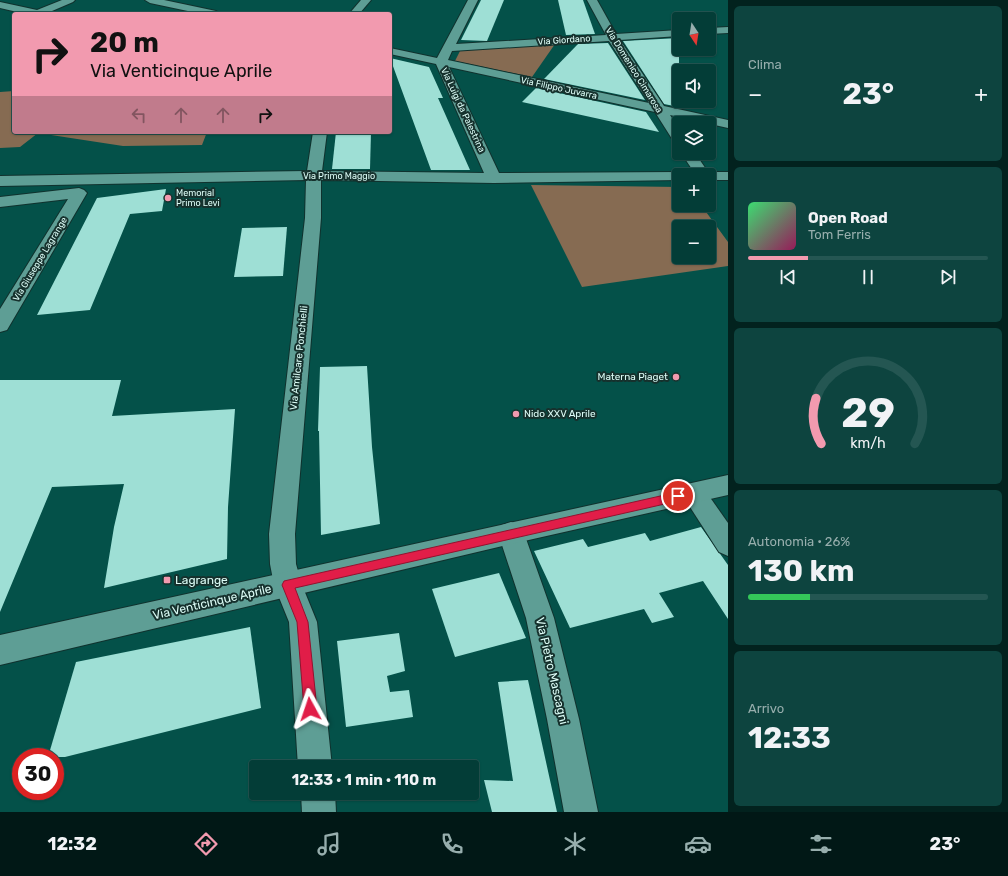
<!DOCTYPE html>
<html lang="it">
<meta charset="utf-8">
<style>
:root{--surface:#033d37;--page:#0d443f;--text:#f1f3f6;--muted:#97aead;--line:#245652;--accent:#f29aaf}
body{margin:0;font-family:Rubik,sans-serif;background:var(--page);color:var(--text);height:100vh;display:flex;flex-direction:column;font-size:15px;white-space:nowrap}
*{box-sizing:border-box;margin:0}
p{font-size:13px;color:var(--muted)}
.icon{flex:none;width:22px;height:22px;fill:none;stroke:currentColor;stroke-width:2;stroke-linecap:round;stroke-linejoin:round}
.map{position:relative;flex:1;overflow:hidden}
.drawer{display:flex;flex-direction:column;gap:6px;padding:6px;background:#02221e;width:280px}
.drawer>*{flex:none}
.top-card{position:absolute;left:12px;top:12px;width:380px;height:122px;border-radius:4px;box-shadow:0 1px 3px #0004,0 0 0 1px var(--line);background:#f29aaf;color:#111;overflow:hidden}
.needle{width:26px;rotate:168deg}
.controls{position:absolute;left:672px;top:12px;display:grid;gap:8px}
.controls a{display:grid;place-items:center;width:44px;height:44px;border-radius:4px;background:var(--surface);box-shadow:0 1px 3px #0004,0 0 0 1px var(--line);font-size:20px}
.speed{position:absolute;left:12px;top:748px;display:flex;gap:8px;font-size:20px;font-weight:700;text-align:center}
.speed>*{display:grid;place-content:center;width:52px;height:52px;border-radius:50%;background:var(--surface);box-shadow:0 1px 3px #0004,0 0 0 1px var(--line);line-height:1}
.speed .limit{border:6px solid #d22;background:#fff;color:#111}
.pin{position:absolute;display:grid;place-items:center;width:34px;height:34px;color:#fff;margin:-17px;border:2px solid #fff;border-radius:50%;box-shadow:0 1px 4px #0007}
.me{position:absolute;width:44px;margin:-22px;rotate:355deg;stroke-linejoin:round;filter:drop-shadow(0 0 3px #0008)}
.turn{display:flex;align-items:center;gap:14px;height:84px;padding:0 12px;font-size:18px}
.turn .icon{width:52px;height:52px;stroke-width:2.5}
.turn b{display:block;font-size:28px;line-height:34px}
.lanes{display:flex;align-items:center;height:38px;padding:0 12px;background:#0003;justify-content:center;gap:20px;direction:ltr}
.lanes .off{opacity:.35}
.big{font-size:30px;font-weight:700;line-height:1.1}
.drawer .tile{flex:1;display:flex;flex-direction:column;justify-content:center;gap:6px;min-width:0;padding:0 14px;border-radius:6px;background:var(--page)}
.drawer .dial{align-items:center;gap:0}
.dial svg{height:104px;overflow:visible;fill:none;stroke:var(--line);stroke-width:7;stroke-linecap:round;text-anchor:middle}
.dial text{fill:var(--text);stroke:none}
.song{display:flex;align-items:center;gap:12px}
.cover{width:48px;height:48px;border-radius:6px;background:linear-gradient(135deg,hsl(140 70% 55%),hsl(330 70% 35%))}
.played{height:4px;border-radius:2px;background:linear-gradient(90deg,var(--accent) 25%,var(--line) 25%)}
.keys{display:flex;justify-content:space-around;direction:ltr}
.heat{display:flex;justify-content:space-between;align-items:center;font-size:22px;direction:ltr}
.charge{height:6px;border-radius:3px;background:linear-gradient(90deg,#34c759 26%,var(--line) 0)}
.trip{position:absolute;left:249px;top:760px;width:230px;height:40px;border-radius:4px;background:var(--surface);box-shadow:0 1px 3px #0004,0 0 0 1px var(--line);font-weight:700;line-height:40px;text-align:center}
.tabs{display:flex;height:64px;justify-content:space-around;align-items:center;background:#011816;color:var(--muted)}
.tabs .icon{width:28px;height:28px}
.tabs .current{color:var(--accent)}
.tabs b{font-size:18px;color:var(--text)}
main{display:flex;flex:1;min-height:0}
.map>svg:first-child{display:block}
.green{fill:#866b52;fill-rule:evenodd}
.building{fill:#9edfd5}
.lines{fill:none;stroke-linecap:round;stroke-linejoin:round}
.minor-casing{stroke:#10322e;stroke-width:2}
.tertiary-casing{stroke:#10322e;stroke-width:2}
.minor{fill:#5e9e95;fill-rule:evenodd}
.tertiary{fill:#5e9e95;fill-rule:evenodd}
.route{fill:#e11d48;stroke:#92132f}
.poi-dot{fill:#f29aaf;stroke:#16312d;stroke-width:1.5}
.labels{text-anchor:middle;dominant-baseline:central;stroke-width:4;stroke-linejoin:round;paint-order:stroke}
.far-street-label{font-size:9px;fill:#ddfdf7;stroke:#16312d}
.far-poi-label{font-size:9px;fill:#ddfdf7;stroke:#16312d;text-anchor:start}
.street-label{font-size:10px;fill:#ddfdf7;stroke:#16312d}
.poi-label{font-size:10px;fill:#ddfdf7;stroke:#16312d;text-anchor:end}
.near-poi-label{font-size:12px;fill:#ddfdf7;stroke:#16312d;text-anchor:start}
.near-street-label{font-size:12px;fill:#ddfdf7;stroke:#16312d}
</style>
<main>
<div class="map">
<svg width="728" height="812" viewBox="0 0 728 812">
<rect width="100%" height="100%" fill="#045149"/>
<!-- green -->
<g class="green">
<polygon points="555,44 532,77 455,61 461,49"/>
<polygon points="14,91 14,132 207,132 202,145 123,146 38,133 20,147 0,148 0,92"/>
<path d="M531,185L679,187V205H701L728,242V266L582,287ZM679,227H709V257H679Z"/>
</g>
<!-- building -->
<g class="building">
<polygon points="481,0 504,0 487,41 461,40"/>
<polygon points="558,0 583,0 595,34 566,35"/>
<polygon points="679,38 679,107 664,104 623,41"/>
<polygon points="608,43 645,100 544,79 578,44"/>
<polygon points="390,58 429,67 443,98 438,98 470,170 431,170"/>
<polygon points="536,88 646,112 659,132 522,102"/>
<polygon points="336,132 371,132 370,169 332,169"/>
<polygon points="166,189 162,211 130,214 90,310 37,315 97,198"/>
<polygon points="287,227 283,276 234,277 242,228"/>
<polygon points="367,366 372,447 380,524 321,535 319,431 318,431 320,367"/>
<polygon points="0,380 121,380 112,416 235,409 228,507 227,559 104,588 114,527 124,484 52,487 0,612"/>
<polygon points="701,527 728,565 728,619 703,581 659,593 674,617 652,623 644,609 570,628 534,551 583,539 588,547 645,533 650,541"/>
<polygon points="499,573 526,638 455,657 432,589"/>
<polygon points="250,627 261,708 65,757 48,757 76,662"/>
<polygon points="399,633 405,671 387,676 390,692 409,690 413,717 346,727 337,641"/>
<polygon points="528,680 557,812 492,812 484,780 513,781 498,682"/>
</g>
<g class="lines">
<defs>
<g id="minor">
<polygon points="62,0 75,0 73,2 45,14 26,14 0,8 0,2 37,10"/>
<polygon points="145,0 164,0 216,11 221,14 202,14 150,3"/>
<polygon points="361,0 371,0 359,14 349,14"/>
<path d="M468,0H478L456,44L606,35L587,0H597L616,34L679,30V36L620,40L664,106L728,120V128L670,115L679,129V143L674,142L655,112L449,67L499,173L679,172L684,173L686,175H679V180L494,183L321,180V218L295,534L296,564L302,585L317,622L332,767H298L289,622L274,585L270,564L269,534L305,218L306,180L0,186V176L307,171L313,132H327L322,171L484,173L436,64L390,54V48L437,58ZM609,41L649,103L448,60L452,51Z"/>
<polygon points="728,27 728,33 709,34 709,28"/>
<polygon points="681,153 695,153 708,172 728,172 728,180 709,180 709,175 696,175"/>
<polygon points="79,188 84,190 87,193 7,330 0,332 0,309 68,199 0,207 0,197"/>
<polygon points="693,483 702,486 728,523 728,556 719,552 681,493 684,486"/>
<polygon points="511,522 520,525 524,533 554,618 579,719 598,812 564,812 547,719 526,618 498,533 502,525"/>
<polygon points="301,793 335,793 336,812 302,812"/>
</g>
<polygon id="tertiary" points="728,475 728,495 511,544 0,665 0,635"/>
</defs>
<!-- minor casing -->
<use href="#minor" class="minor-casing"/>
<!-- tertiary casing -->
<use href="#tertiary" class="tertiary-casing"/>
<!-- minor -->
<use href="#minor" class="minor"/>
<!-- tertiary -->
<use href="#tertiary" class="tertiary"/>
</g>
<!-- route -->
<polygon class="route" points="678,492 682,493 683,496 682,499 678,501 295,588 308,622 317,709 315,714 310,716 306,714 304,709 297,622 282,585 284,581"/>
<!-- markers -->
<g class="poi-dot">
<circle cx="168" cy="198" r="4"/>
<circle cx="676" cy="377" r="4"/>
<circle cx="516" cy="414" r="4"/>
<rect x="163" y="576" width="8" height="8" rx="2"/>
</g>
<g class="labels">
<!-- far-street labels -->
<g class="far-street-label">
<text transform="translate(564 40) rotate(-4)">Via Giordano</text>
<text transform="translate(634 70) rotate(58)">Via Domenico Cimarosa</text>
<text transform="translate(559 88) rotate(12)">Via Filippo Juvarra</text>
<text transform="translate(463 110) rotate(65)">Via Luigi da Palestrina</text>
<text x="339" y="176">Via Primo Maggio</text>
<text transform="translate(40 259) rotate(-59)">Via Giuseppe Lagrange</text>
</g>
<!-- far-poi labels -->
<g class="far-poi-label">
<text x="176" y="193">Memorial<tspan x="176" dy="10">Primo Levi</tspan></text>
</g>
<!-- street labels -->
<g class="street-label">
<text transform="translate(299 358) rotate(-84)">Via Amilcare Ponchielli</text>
</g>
<!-- poi labels -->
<g class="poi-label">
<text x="668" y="377">Materna Piaget</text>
<text x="524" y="414" text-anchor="start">Nido XXV Aprile</text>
</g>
<!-- near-poi labels -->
<g class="near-poi-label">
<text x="175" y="580">Lagrange</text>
</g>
<!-- near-street labels -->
<g class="near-street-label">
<text transform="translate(212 602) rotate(-13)">Via Venticinque Aprile</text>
<text transform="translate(552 671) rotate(77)">Via Pietro Mascagni</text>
</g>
</g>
</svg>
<div class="controls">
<a><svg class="needle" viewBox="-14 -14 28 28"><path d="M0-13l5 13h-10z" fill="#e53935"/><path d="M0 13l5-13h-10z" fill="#97aead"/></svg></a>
<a><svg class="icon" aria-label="sound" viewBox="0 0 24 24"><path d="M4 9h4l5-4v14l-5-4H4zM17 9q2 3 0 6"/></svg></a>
<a><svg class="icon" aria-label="layers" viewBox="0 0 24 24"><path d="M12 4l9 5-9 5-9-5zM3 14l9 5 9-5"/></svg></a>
<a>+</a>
<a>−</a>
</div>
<div class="speed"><div class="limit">30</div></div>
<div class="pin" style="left:678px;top:496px;background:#d93025"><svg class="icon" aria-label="arrive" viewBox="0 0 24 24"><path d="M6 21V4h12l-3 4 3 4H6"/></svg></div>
<svg class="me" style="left:310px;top:709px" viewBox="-20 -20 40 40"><path d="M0-17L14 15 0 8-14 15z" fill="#e11d48" stroke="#fff" stroke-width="4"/></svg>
<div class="trip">12:33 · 1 min · 110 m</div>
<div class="top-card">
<div class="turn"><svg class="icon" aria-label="right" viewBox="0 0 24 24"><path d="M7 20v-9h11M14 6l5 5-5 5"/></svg><div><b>20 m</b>Via Venticinque Aprile</div></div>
<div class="lanes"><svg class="icon off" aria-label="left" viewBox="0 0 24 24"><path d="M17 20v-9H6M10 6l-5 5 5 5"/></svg><svg class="icon off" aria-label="ahead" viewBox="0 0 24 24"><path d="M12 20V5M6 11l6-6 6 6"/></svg><svg class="icon off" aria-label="ahead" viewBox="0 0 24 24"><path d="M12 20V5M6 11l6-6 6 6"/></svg><svg class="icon" aria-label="right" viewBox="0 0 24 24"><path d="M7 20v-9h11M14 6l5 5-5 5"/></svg></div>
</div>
</div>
<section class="drawer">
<div class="tile"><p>Clima</p>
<div class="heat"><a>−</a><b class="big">23°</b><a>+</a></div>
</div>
<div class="tile">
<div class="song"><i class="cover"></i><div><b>Open Road</b><p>Tom Ferris</p></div></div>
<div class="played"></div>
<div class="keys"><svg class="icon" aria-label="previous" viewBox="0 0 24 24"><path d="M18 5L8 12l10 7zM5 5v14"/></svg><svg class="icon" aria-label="pause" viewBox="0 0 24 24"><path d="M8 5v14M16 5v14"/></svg><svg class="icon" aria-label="next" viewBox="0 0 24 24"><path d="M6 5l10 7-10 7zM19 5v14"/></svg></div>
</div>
<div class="tile dial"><svg viewBox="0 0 100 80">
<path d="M14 69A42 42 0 1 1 86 69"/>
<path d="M14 69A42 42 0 0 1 10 34" stroke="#f29aaf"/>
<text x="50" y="56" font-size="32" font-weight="700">29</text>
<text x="50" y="72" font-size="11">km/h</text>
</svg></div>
<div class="tile"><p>Autonomia · 26%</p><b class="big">130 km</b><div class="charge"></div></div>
<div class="tile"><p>Arrivo</p><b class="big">12:33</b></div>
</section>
</main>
<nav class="tabs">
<b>12:32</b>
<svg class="icon current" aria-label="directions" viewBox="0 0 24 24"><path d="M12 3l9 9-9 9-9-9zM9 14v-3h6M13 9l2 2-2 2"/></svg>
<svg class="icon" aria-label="music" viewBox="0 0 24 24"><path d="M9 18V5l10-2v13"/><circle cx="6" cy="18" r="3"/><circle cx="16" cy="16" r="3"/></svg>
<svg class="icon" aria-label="phone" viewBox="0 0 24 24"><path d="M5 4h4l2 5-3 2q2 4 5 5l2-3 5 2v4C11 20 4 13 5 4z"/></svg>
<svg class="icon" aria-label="climate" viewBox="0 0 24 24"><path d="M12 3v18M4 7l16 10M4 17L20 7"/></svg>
<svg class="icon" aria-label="car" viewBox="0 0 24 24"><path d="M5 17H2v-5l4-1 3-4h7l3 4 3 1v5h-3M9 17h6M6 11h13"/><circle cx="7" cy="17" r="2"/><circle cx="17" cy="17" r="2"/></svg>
<svg class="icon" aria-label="filters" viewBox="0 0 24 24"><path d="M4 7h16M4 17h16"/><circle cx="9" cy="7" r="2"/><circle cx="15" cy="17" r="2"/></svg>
<b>23°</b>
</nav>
